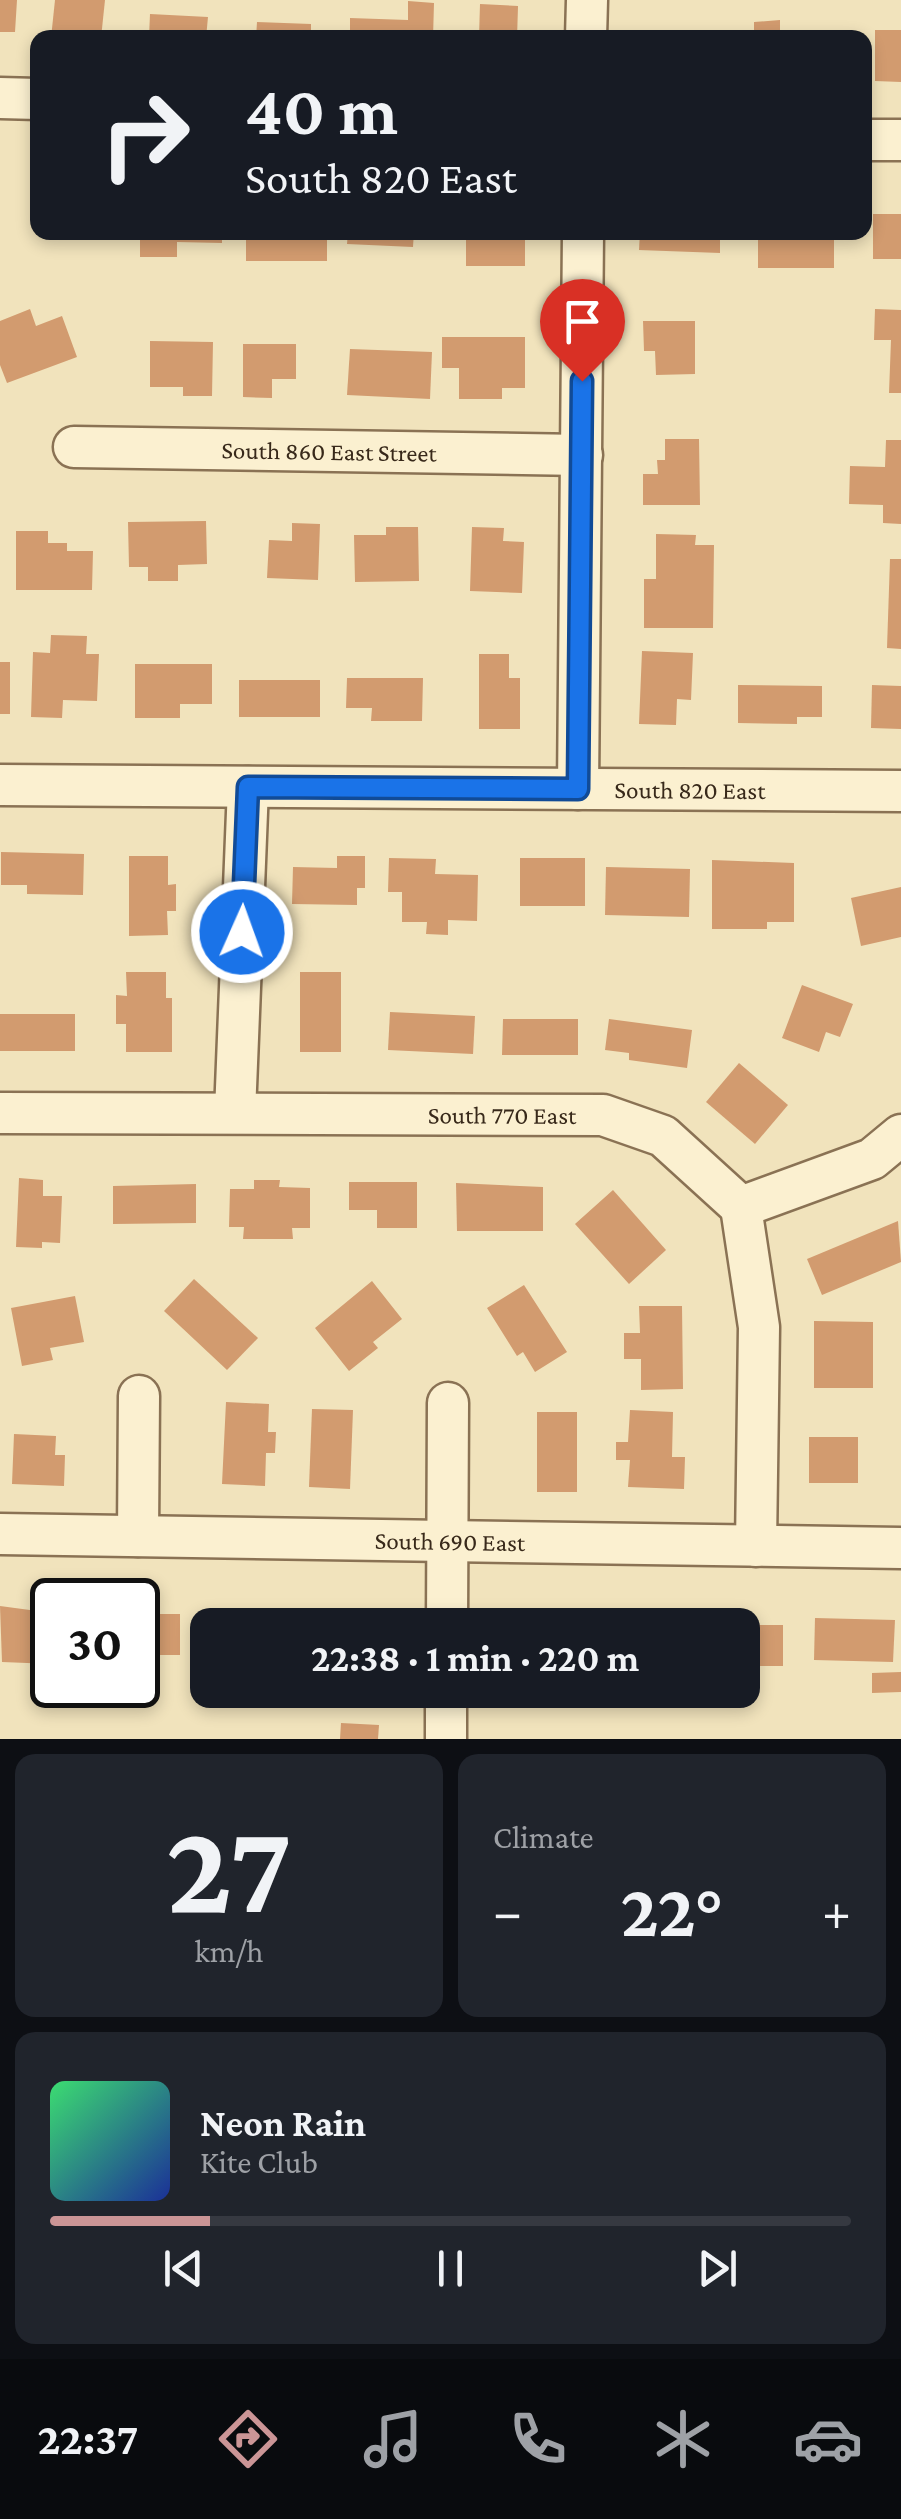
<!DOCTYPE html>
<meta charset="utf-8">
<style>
:root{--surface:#171b24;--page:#20242c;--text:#f1f3f6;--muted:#9ea1a6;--line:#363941;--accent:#cb9596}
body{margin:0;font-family:"Crimson Pro",serif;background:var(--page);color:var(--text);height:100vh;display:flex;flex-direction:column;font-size:38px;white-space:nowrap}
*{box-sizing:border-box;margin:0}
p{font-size:32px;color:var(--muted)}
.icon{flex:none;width:55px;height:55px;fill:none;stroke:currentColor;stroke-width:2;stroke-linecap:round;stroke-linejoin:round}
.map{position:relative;height:1739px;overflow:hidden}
.sheet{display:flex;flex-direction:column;gap:15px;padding:15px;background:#0d0f14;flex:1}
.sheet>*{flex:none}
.hud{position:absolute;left:30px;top:30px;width:842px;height:210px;border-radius:20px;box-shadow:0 5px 15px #0003;background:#171b24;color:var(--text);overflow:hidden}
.speed{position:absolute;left:30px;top:1578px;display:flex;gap:20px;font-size:50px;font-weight:700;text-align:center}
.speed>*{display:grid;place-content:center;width:130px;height:130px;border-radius:50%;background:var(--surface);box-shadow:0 5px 15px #0003;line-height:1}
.speed .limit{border:5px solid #111;border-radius:15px;background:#fff;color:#111}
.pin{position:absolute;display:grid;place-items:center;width:85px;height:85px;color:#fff;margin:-102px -42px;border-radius:50% 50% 50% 0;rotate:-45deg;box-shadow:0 0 10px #0007}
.pin .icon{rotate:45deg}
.me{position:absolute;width:110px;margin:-55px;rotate:2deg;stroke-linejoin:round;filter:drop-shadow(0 0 8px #0008)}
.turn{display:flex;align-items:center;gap:35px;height:210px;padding:0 50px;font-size:45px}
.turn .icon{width:130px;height:130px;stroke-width:2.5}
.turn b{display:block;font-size:70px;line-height:85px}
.big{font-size:75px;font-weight:700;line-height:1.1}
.sheet .widget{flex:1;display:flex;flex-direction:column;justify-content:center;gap:15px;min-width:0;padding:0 35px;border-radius:20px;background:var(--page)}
.sheet .dial{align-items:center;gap:0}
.dial b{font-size:130px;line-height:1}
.song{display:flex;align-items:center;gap:30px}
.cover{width:120px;height:120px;border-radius:15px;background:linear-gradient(135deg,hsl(140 70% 55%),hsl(230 70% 35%))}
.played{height:10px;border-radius:5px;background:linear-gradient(90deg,var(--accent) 20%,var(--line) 20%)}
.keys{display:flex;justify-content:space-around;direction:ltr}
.heat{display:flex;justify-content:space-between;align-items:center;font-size:55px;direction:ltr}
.sheet .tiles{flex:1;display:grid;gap:15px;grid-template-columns:1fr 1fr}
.widget:last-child{grid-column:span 2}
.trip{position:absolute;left:190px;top:1608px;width:570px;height:100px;border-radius:20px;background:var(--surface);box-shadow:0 5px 15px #0003;font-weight:700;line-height:100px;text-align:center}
.tabs{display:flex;height:160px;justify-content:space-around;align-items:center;background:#090b0e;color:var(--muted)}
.tabs .icon{width:70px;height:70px}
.tabs .on{color:var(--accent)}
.tabs b{font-size:45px;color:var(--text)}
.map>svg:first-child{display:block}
.building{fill:#d29b6f}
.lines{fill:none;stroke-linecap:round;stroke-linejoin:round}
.minor-casing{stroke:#8a7254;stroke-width:45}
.minor{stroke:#fbf0d0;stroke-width:40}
.route-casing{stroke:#114b97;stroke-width:25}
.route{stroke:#1a73e8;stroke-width:18}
.labels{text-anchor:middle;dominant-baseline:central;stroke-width:10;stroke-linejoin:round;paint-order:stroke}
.street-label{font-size:25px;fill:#38291a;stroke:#f8edcc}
</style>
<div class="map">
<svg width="901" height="1739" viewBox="0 0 901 1739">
<rect width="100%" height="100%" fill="#f1e3bc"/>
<!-- building -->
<g class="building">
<polygon points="0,0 17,0 15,32 0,32"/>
<polygon points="55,0 105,0 101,38 51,38"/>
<polygon points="408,1 434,3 433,38 350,38 350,18 408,20"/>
<polygon points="480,4 518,6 517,38 479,38"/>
<polygon points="150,14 208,17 206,38 149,38"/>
<polygon points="780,20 780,32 831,33 831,38 754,38 754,22"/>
<polygon points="257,22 311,24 311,38 256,38"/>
<polygon points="875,30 901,30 901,82 875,81"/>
<rect x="873" y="214" width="28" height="45"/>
<polygon points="140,232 222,232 222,243 177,242 177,257 140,257"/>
<rect x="246" y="232" width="81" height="29"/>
<polygon points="348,232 414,232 413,247 347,244"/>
<rect x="466" y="232" width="59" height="34"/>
<polygon points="640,232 720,232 720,253 639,250"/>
<rect x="758" y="232" width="76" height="36"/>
<polygon points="30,309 36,326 62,316 77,357 7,383 0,365 0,321"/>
<polygon points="875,309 901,310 901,393 889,393 891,340 874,340"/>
<polygon points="643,321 695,321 695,374 656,375 655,351 644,351"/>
<polygon points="442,337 525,337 525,388 502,388 502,399 459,399 459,368 442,368"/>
<polygon points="150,341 213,342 212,396 183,396 183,387 150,387"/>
<polygon points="243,344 296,344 296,379 272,379 272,398 243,397"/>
<polygon points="350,349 432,352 430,399 347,395"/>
<polygon points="665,439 699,439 700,505 643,505 643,474 658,474 657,460 665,460"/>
<polygon points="886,440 901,440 901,524 883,523 883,505 849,504 850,466 885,467"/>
<polygon points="206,521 207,564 178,565 178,581 148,581 148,567 129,567 128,522"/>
<polygon points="292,523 320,524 318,580 267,578 269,540 292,541"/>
<polygon points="386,527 418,527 419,581 355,582 354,535 386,535"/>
<polygon points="472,527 504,528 503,541 524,542 522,593 470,591"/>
<polygon points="16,531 48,531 48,543 67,543 67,551 93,551 92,590 16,590"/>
<polygon points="656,534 696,535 695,545 714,545 713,628 644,628 644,579 656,579"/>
<polygon points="890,559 901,559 901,649 887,648"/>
<polygon points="51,635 87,636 86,654 99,654 97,701 63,700 62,718 31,717 33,652 50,653"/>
<polygon points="642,651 693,653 691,700 677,699 676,725 639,724"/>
<polygon points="479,654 509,654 509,678 520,678 520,729 479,729"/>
<rect x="0" y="662" width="10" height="52"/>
<polygon points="135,664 212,664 212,704 180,704 180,718 135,718"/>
<polygon points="347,678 423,678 422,721 371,721 372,708 346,708"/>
<rect x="239" y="680" width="81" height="37"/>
<polygon points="738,685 822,686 822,717 797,717 797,724 738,723"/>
<polygon points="872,685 901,686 901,729 871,728"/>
<polygon points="1,852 84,854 83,895 27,894 27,885 1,885"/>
<polygon points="129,856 168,856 168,885 176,884 176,911 167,911 168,935 129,936"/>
<polygon points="337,856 365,856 365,888 357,888 357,905 292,904 293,867 337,868"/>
<polygon points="389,858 436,859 435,874 478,875 477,921 448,920 448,935 426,934 427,922 402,922 402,892 388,892"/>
<rect x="520" y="858" width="65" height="48"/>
<polygon points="712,860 794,863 794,922 767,922 767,929 712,929"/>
<polygon points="606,867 690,869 689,917 605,915"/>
<polygon points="901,887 901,937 861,946 851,898"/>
<polygon points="126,972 166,972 166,998 172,998 172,1052 126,1052 126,1024 116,1024 116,995 127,996"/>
<rect x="300" y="972" width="41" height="80"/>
<polygon points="802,985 853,1004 840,1037 826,1032 819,1052 782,1038"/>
<polygon points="390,1012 475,1016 473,1054 388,1050"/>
<rect x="0" y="1014" width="75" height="37"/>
<polygon points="503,1019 578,1019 578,1055 502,1055"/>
<polygon points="609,1019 692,1030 687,1068 629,1060 629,1053 605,1050"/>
<polygon points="739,1063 788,1105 755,1144 706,1102"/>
<polygon points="19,1178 43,1180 43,1196 62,1196 60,1243 42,1242 42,1248 16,1247"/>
<polygon points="254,1180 280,1180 279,1187 310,1188 310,1228 292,1228 293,1239 243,1239 244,1227 229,1227 230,1189 254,1189"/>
<polygon points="349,1182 417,1182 417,1228 377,1228 377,1210 349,1210"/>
<polygon points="456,1183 543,1187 543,1231 457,1231"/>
<polygon points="196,1184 196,1223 113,1224 113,1186"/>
<polygon points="613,1190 666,1250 629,1284 575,1224"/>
<polygon points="898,1221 901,1262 822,1295 807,1259"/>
<polygon points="194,1279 258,1338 227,1370 164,1311"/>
<polygon points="372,1281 402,1319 373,1342 378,1348 349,1371 315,1328"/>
<polygon points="524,1285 567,1352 535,1372 523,1352 517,1356 487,1308"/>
<polygon points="75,1296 84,1342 50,1348 53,1360 22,1366 11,1308"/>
<polygon points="639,1306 682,1306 683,1389 641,1390 641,1359 624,1359 624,1333 640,1333"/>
<polygon points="814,1321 873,1322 873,1388 814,1388"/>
<polygon points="226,1402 269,1404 268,1432 276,1432 275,1453 266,1453 265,1486 222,1484"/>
<polygon points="312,1409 353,1410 350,1489 309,1487"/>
<polygon points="630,1410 673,1412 672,1457 685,1457 684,1489 628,1487 630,1460 616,1460 616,1442 628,1442"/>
<rect x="537" y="1412" width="40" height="80"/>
<polygon points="14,1434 56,1436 55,1455 65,1455 64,1486 12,1484"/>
<rect x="809" y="1437" width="49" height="46"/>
<polygon points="0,1606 52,1613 52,1664 2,1662"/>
<polygon points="284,1612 284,1625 204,1625 204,1613"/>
<polygon points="138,1614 180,1614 180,1655 152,1655 153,1668 138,1668"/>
<polygon points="505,1614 566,1615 566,1625 505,1625"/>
<polygon points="604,1614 651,1615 651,1625 603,1625"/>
<polygon points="372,1617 372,1625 331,1625 331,1618"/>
<polygon points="710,1617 756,1617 756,1625 783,1625 783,1666 742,1666 742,1625 710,1625"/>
<polygon points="815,1618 895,1620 893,1662 814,1660"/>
<polygon points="901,1672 901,1692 872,1693 872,1673"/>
<polygon points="332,1690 373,1690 373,1697 332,1698"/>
<polygon points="341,1723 379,1725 378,1739 340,1739"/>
</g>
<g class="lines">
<defs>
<g id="minor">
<polyline points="586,38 587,0"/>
<polyline points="0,98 38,99"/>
<polyline points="865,140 901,140"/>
<path id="s1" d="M74,447L582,455"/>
<path id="s2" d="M0,785L901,791"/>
<polyline points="578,789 583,232"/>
<path id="s3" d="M0,1113L603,1115L663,1136L741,1207"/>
<polyline points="235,1113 248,787"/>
<polyline points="741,1207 759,1327 756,1546"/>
<polyline points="741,1207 872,1159 901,1135"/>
<path id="s4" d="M0,1534L901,1548"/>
<polyline points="138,1536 139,1396"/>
<polyline points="447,1625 448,1403"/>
<polyline points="446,1739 446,1690"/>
</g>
</defs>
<!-- minor casing -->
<use href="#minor" class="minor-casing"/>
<!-- minor -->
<use href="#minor" class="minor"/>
</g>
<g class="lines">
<defs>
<polyline id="route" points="242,932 248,787 578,789 582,381"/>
</defs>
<!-- route casing -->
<use href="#route" class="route-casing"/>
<!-- route -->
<use href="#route" class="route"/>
</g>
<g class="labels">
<!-- street labels -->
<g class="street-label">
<text stroke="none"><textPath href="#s1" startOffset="255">South 860 East Street</textPath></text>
<text stroke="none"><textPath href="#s2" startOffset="690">South 820 East</textPath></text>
<text stroke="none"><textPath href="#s3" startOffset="502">South 770 East</textPath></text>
<text stroke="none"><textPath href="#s4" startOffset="450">South 690 East</textPath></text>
</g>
</g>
</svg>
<div class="speed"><div class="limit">30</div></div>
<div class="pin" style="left:582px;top:381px;background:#d93025"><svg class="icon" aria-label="arrive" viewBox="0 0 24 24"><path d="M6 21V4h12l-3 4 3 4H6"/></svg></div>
<svg class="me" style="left:242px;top:932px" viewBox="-20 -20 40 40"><circle r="17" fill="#1a73e8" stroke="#fff" stroke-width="3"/><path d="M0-11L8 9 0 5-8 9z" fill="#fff"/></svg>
<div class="trip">22:38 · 1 min · 220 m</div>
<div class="hud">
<div class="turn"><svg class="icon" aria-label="right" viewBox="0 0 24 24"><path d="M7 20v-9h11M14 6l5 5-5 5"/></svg><div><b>40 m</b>South 820 East</div></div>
</div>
</div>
<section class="sheet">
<div class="tiles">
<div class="widget dial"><b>27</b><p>km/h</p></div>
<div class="widget"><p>Climate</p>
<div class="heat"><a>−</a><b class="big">22°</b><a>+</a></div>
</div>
<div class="widget">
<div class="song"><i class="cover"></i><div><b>Neon Rain</b><p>Kite Club</p></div></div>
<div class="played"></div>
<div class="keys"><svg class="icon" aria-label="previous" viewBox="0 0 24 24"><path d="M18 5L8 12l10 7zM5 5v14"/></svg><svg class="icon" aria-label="pause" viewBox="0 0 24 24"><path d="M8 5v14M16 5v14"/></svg><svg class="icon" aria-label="next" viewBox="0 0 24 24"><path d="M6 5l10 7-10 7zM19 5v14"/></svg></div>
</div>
</div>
</section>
<nav class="tabs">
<b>22:37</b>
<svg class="icon on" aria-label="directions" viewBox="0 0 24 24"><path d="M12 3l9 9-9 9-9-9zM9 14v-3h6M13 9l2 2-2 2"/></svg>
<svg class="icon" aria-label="music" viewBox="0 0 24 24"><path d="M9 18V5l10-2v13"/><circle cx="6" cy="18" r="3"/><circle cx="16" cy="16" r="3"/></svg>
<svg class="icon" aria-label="phone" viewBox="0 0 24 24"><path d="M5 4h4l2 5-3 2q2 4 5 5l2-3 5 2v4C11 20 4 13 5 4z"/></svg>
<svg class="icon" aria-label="climate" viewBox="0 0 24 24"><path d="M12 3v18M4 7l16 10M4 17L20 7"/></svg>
<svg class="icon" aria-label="car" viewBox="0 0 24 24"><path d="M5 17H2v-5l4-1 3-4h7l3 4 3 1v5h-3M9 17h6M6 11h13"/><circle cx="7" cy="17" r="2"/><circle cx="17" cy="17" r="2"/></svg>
</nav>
